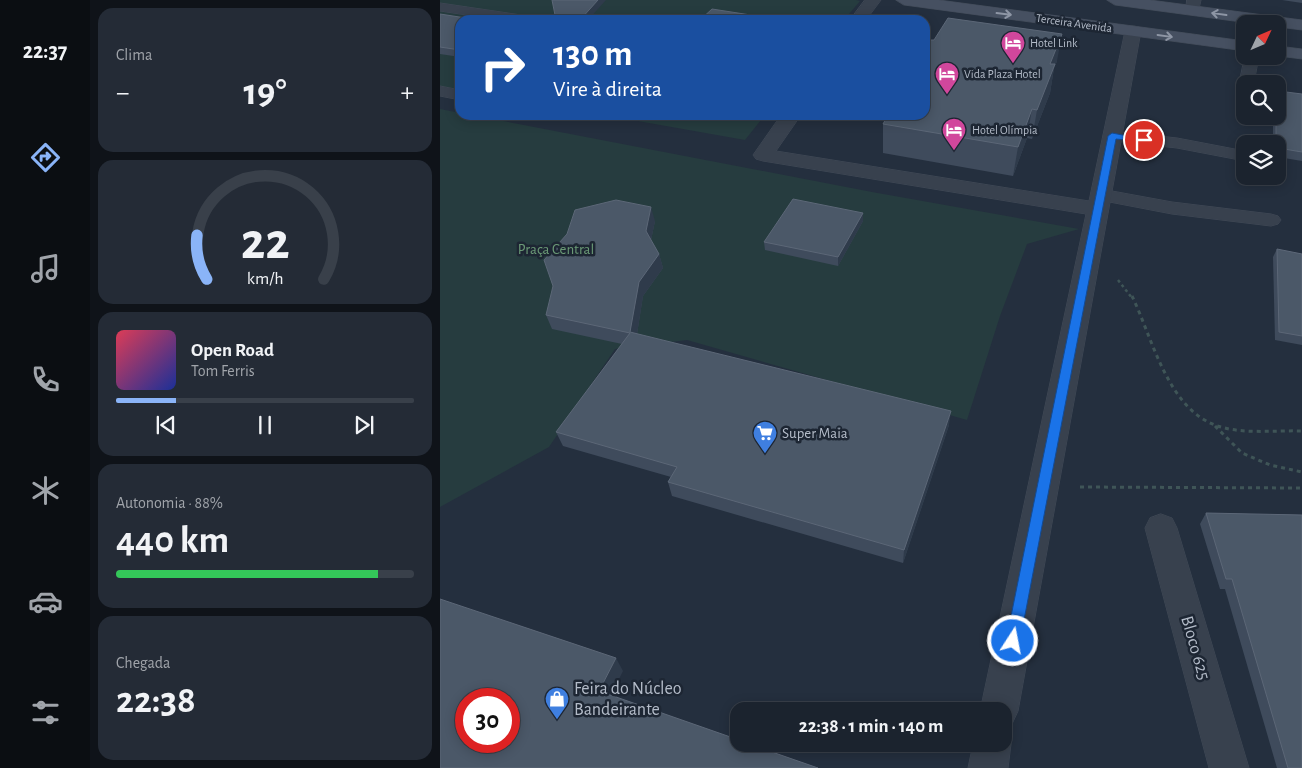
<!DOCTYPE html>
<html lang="pt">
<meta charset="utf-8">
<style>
:root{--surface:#1b232e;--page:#242b36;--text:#f1f3f6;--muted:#a0a4aa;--line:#39404a;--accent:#8ab4f8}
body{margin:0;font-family:"Alegreya Sans",sans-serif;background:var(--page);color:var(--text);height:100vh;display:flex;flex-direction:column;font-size:19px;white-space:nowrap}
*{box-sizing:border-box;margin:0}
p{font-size:16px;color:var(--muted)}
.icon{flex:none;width:28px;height:28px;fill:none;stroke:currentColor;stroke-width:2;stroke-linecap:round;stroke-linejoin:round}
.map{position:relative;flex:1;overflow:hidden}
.details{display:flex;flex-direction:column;gap:8px;padding:8px;background:#0f1319;width:350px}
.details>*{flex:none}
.hud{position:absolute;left:15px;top:15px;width:475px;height:105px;border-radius:15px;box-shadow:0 2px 12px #0003,0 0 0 1px var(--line);background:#1a4fa0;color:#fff;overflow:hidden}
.needle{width:32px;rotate:46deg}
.fabs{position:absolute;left:796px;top:15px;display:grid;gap:10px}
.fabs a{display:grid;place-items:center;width:50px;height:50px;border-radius:10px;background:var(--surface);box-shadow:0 2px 12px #0003,0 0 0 1px var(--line);font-size:25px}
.speed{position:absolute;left:15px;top:688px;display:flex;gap:10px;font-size:25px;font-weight:700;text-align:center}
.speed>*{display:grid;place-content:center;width:65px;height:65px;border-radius:50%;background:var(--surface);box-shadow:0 2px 12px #0003,0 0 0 1px var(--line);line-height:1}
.speed .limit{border:8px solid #d22;background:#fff;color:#111}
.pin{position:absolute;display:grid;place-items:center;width:42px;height:42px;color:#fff;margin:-21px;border:2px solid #fff;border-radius:50%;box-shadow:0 1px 5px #0007}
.me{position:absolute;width:55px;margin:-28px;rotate:11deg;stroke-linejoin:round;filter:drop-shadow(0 0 4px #0008)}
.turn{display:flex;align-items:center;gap:18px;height:105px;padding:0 15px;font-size:22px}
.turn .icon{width:65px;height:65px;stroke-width:2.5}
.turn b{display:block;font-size:35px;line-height:42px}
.big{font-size:38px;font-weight:600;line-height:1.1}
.details .tile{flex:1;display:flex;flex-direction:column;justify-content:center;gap:8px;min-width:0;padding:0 18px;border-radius:15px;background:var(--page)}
.details .dial{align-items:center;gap:0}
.dial svg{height:130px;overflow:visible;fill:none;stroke:var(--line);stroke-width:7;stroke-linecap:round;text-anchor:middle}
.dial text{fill:var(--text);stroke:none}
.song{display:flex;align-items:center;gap:15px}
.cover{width:60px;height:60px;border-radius:8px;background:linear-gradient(135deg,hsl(350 70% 55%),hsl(230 70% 35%))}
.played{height:5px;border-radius:2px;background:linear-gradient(90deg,var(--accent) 20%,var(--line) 20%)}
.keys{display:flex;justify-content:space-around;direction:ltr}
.heat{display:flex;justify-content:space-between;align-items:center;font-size:28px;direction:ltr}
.charge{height:8px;border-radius:4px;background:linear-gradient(90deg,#34c759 88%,var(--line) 0)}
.trip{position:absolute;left:290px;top:702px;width:282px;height:50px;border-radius:15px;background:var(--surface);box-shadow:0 2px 12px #0003,0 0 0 1px var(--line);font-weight:600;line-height:50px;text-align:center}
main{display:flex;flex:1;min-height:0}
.tabs{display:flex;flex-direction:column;width:90px;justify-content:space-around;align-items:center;background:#0b0e12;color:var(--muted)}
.tabs .icon{width:35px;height:35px}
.tabs .on{color:var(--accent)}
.tabs b{font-size:22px;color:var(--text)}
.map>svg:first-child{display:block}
.green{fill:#263c3f}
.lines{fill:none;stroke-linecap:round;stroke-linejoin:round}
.lane-casing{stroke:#414a57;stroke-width:1}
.street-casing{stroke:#414a57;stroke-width:1}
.secondary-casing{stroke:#414a57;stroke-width:1}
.path-far1{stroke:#3f5557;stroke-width:2.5;stroke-dasharray:3 3;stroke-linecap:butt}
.path{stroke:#3f5557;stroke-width:3;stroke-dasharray:4 4;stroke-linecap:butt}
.lane{fill:#38414e;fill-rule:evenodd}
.street{fill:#38414e;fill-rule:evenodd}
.secondary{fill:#465061;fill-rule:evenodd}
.wall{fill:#3f4b5c}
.shaded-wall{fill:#2f3b4b}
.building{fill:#4b5868;stroke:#5c6777;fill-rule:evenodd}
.oneway{stroke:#8e96a5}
.route{fill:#1a73e8;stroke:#114b97}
.labels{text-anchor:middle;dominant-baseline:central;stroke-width:5;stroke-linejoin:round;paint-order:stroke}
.far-street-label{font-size:12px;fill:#b4bcc9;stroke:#1d2633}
.far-poi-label{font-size:12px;fill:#b4bcc9;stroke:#1d2633;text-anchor:start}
.park-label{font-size:15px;fill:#6b9a76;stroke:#1d2633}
.poi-label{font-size:15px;fill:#b4bcc9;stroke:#1d2633;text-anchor:start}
.near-street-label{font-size:18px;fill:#b4bcc9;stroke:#1d2633}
.near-poi-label{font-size:18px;fill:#b4bcc9;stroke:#1d2633;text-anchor:start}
</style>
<main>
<nav class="tabs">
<b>22:37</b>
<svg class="icon on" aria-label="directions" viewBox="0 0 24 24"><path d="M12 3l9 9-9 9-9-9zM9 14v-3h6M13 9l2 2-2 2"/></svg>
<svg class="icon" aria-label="music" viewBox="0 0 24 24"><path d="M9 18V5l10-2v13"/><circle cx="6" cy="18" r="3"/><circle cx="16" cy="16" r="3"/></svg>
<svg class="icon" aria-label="phone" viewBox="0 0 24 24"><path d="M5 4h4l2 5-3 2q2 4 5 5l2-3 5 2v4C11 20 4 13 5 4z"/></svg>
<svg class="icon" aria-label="climate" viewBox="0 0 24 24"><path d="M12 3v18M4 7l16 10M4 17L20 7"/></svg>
<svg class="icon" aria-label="car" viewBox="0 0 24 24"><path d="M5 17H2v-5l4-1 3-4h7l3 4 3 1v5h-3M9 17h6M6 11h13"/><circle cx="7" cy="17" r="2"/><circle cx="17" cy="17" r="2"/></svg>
<svg class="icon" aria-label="filters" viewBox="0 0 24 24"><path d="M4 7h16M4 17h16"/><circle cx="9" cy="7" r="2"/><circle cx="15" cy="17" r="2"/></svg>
</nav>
<section class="details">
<div class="tile"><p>Clima</p>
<div class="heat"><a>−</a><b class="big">19°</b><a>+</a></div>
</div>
<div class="tile dial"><svg viewBox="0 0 100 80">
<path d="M14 69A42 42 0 1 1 86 69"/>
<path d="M14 69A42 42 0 0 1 8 42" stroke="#8ab4f8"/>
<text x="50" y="56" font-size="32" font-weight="700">22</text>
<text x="50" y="72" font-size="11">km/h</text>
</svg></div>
<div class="tile">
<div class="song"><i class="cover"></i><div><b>Open Road</b><p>Tom Ferris</p></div></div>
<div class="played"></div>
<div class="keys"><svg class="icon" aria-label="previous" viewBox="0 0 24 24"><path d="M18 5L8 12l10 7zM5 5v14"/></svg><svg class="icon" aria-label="pause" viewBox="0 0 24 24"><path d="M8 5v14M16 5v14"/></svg><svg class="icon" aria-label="next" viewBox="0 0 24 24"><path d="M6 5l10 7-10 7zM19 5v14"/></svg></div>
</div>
<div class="tile"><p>Autonomia · 88%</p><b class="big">440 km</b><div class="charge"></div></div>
<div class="tile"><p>Chegada</p><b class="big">22:38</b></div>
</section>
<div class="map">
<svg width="862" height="768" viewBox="0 0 862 768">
<rect width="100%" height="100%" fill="#242f3e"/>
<!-- green -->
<g class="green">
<polygon points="0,0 416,0 420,1 404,20 20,20 20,90 0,86"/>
<polygon points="0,109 20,113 20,115 32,115 432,192 639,229 587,244 560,316 527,420 247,340 175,349 109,447 0,507"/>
<polygon points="164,115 325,115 305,140"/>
</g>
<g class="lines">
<defs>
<g id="lane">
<polygon points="747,0 761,0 758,13 748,13 746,10"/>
<polygon points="0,3 88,16 95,20 60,20 0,11"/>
<polygon points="805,56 819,56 814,83 802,83 800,80"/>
<polygon points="0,86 20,90 20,100 0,96"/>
<polygon points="672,131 737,138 805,151 805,161 737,148 666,140 663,136 666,132"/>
<polygon points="661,189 732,202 831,214 838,216 841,220 838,224 831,226 732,214 654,199 652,195 654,191"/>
</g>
<g id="street">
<polygon points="425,0 441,0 426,20 410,20"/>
<polygon points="693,26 699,27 701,31 578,711 572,724 564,728 564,711 540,711 646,214 323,161 316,159 313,155 341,115 361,115 336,151 649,201 685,31 687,27"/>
<polygon points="721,514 732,518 737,528 809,768 769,768 705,528 710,518"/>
<polygon points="564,730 571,744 568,768 528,768 533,744 564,744"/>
</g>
<g id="secondary">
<polygon points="456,0 499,0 805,41 805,51 464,5"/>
<polygon points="667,0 710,0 862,20 862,30 838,27 838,24 816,24 675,5"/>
<polygon points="838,46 862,49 862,59 838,56"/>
</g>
</defs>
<!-- lane casing -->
<use href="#lane" class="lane-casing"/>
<!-- street casing -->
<use href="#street" class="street-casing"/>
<!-- secondary casing -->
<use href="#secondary" class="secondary-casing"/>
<!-- path-far1 -->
<polyline class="path-far1" points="678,280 692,298"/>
<!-- path -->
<g class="path">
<path d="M692,296C712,337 727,407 775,425C801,435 834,430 862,431"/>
<polyline points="775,426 802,453 830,465 862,472"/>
<polyline points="640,487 862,488"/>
</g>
<!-- lane -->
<use href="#lane" class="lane"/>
<!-- street -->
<use href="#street" class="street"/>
<!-- secondary -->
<use href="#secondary" class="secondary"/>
</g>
<!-- wall -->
<g class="wall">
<polygon points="842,0 862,0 862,3"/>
<polygon points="0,14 20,20 20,57 0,54"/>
<polygon points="617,61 614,68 610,93 592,139 587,138 573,176 443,153 443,124"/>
<polygon points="862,94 862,161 838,157 838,144 833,144 833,116 838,116"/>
<polygon points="277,115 301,115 297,119"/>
<polygon points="423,213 423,221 398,266 325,250 324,242"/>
<polygon points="215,221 211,240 219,254 223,268 203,296 197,334 509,425 463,563 232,496 228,482 231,477 123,446 116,432 182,344 112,329 106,315 127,234"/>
<polygon points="837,249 862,254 862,345 835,340 833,257"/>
<polygon points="766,513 862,515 862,768 837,768 785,589 780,589 760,524"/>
</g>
<!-- shaded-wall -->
<g class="shaded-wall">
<polygon points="158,0 166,0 148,20 140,20"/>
<polygon points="622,34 617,61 614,68 610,93 592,139 597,110 610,64"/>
<polygon points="592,109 587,138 573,176 578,147"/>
<polygon points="211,207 215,221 210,245 206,231"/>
<polygon points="423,213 423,221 398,266 398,257"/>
<polygon points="219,254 223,268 203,296 195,347 190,332 199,282"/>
<polygon points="511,411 509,425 463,563 464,550"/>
<polygon points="176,658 183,671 167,703 159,691"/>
</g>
<!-- building -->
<g class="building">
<polygon points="112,0 158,0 140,20 116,20"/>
<polygon points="272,9 343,20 260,20"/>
<polygon points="0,14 39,20 20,20 20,50 0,47"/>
<polygon points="508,18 622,34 610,64 615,64 597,110 592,109 578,147 443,124 448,115 485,115 485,45 488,40 494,40"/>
<polygon points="838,91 862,94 862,152 838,148 838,144 836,144 836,116 838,116"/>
<polygon points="353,199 423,213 398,257 324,242"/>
<polygon points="176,200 211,207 206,231 219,254 199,282 190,332 511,411 464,550 228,482 237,467 116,432 190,333 106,315 113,286 104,260 127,234 135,210"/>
<polygon points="837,249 862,254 862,336 839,332"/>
<polygon points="766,513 862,515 862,768 848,768 792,579 786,579"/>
<path d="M0,599L176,658L159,691L299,740V744H309L378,768H0ZM26,699H69V741H26Z"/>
</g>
<!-- one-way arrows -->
<defs><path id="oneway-shaft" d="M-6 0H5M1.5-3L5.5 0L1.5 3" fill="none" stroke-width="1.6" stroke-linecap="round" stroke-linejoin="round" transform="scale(1.25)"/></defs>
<g class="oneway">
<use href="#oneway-shaft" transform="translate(564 14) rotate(7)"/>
<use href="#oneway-shaft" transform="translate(779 14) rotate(-172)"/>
<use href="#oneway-shaft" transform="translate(725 36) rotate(8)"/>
</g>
<!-- route -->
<polygon class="route" points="672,133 709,140 704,142 676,139 580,641 578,646 573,648 568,646 566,641 668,136"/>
<!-- icons -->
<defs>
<symbol id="hotel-pin" viewBox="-11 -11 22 30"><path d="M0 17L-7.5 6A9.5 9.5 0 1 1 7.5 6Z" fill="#d1479c" stroke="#1d2633"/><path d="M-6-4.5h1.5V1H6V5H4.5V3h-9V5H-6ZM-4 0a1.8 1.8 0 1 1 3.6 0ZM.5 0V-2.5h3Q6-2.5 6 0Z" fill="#fff"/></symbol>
<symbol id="supermarket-pin" viewBox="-11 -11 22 30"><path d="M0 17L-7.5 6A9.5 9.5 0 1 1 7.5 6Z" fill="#3f7fe0" stroke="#1d2633"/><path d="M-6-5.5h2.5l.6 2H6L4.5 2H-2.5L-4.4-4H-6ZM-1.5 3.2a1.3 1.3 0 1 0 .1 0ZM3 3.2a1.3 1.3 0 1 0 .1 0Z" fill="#fff"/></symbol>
<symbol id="shop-pin" viewBox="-11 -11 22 30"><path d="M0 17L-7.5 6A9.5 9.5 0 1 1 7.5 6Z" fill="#3f7fe0" stroke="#1d2633"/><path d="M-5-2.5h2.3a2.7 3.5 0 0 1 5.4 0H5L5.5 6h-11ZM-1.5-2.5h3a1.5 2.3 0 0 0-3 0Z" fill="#fff"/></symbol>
</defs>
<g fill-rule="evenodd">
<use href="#hotel-pin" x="559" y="29" width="28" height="38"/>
<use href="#hotel-pin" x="493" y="60" width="28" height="38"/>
<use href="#hotel-pin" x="500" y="116" width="28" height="38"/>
<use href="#supermarket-pin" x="311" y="419" width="28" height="38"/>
<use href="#shop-pin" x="103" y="685" width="28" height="38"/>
</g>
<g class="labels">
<!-- far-street labels -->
<g class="far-street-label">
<text transform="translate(634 23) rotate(8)">Terceira Avenida</text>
</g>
<!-- far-poi labels -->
<g class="far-poi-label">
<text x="590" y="43">Hotel Link</text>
<text x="524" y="74">Vida Plaza Hotel</text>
<text x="532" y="130">Hotel Olímpia</text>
</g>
<!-- park labels -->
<g class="park-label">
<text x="116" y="249">Praça Central</text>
</g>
<!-- poi labels -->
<g class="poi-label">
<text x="342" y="433">Super Maia</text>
</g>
<!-- near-street labels -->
<g class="near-street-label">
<text transform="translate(755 648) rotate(74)">Bloco 625</text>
</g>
<!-- near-poi labels -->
<g class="near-poi-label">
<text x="134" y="689">Feira do Núcleo<tspan x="134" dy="21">Bandeirante</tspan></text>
</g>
</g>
</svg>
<div class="fabs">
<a><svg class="needle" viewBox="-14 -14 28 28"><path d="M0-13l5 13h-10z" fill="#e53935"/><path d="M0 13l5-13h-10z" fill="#a0a4aa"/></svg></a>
<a><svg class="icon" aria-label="search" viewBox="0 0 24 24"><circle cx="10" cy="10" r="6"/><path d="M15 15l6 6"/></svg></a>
<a><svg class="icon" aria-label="layers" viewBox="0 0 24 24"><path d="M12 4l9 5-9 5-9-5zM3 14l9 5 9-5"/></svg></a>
</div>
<div class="speed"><div class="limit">30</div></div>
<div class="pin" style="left:704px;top:140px;background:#d93025"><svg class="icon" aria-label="arrive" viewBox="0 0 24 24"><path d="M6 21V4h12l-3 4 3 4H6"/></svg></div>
<svg class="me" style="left:573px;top:641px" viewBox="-20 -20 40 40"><circle r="17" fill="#1a73e8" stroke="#fff" stroke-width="3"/><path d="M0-11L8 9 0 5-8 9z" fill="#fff"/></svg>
<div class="trip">22:38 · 1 min · 140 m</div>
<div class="hud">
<div class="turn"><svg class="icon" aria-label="right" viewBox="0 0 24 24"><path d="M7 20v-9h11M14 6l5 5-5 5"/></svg><div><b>130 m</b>Vire à direita</div></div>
</div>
</div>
</main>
